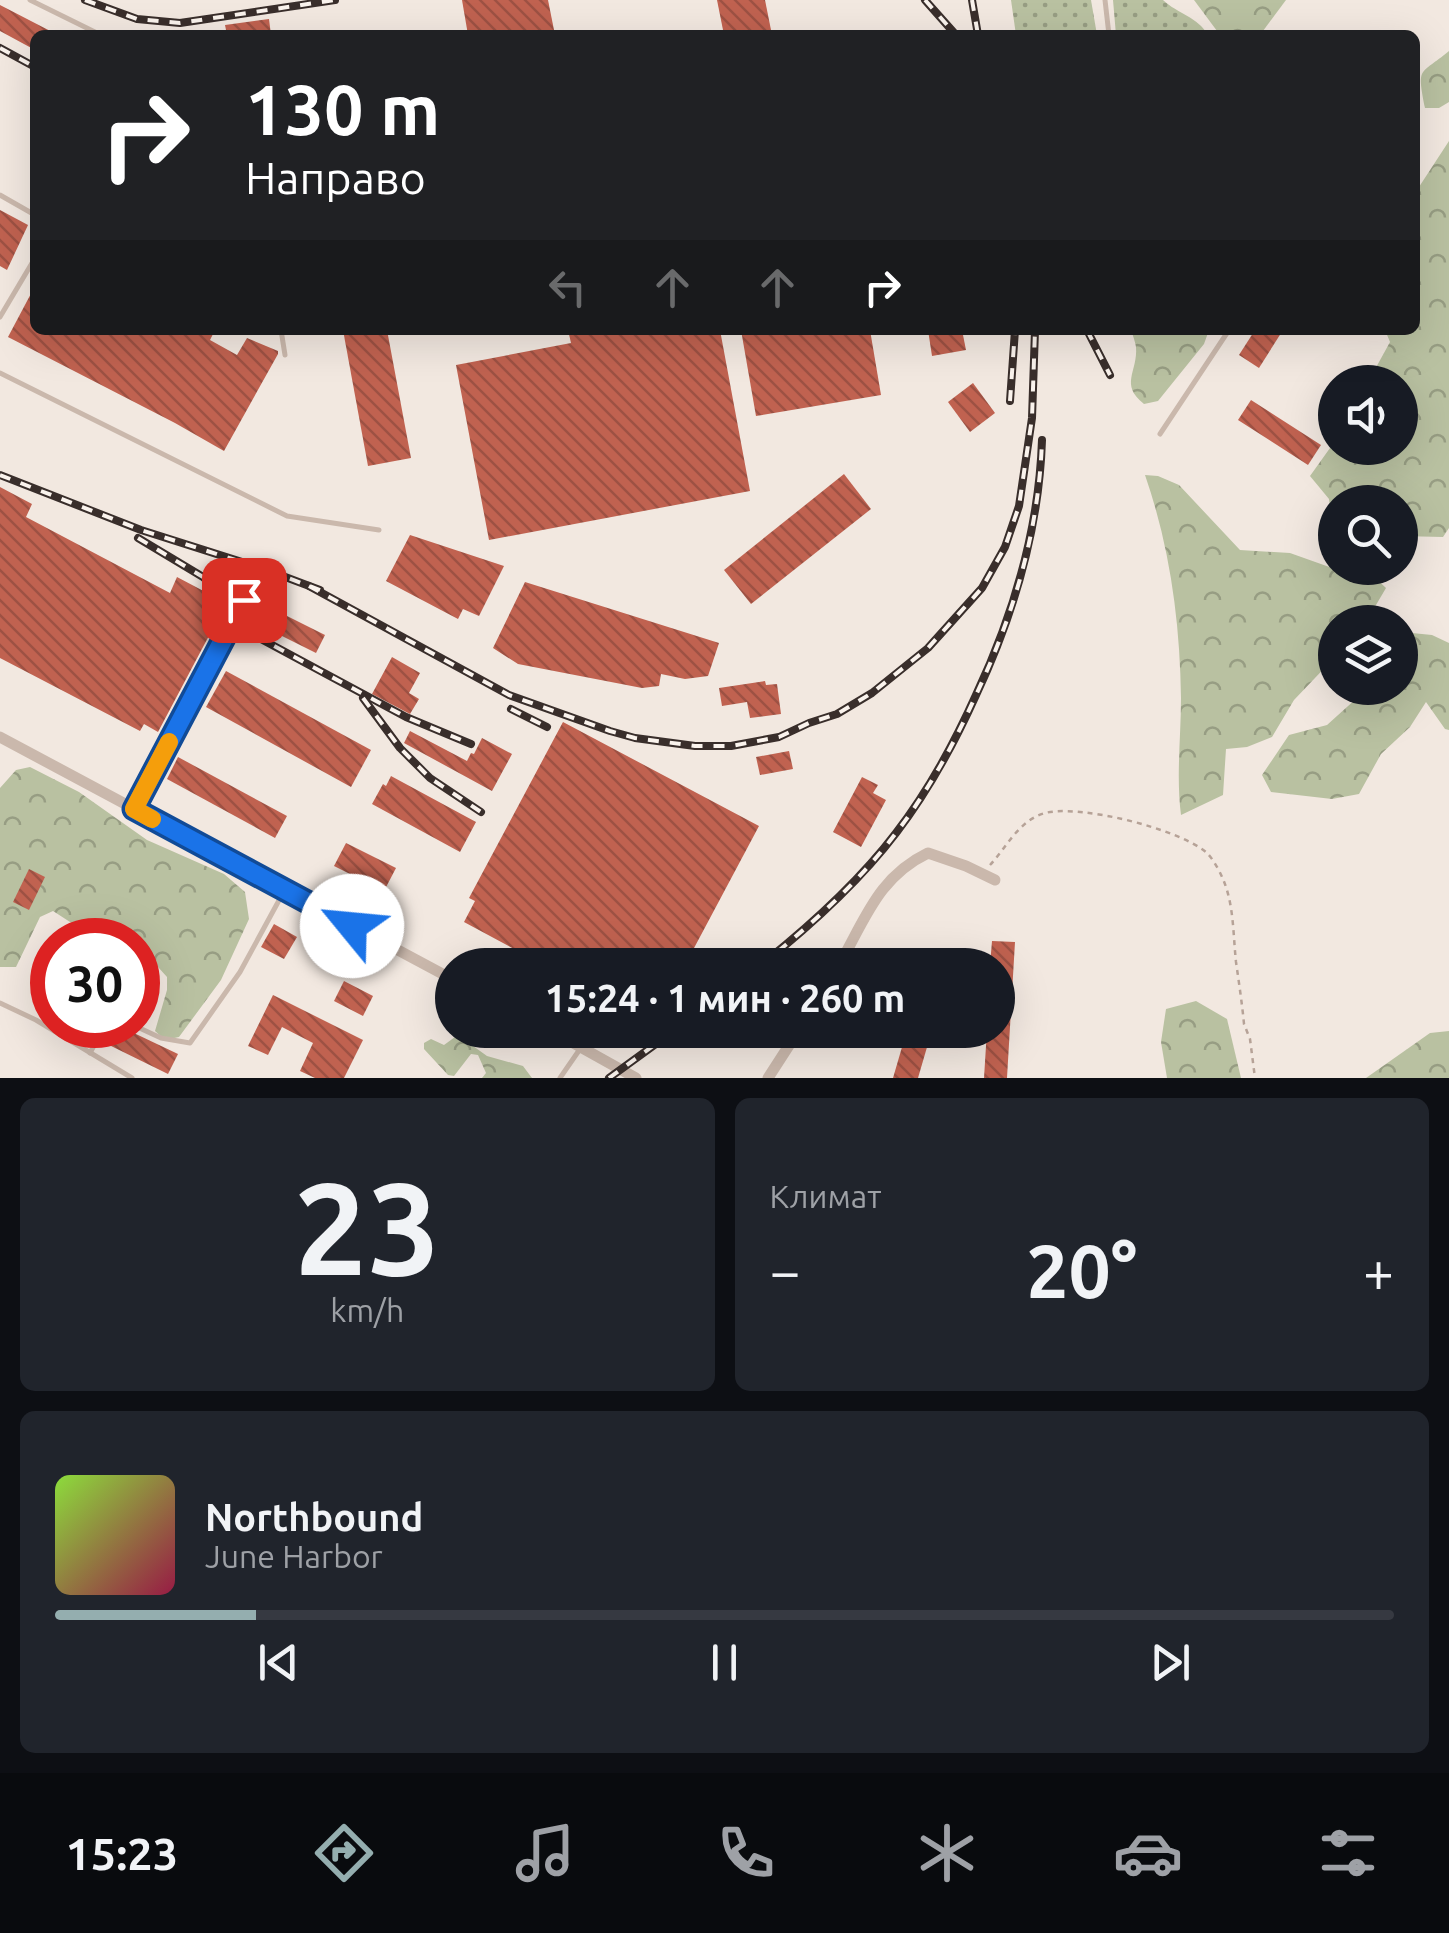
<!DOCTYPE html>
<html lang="ru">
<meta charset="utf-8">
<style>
:root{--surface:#171b24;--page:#20242c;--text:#f1f3f6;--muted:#9ea1a6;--line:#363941;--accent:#94aeaf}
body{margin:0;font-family:Ubuntu,sans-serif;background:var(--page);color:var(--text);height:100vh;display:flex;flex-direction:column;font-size:38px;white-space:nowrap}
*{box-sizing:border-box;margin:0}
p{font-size:32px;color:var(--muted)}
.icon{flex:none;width:55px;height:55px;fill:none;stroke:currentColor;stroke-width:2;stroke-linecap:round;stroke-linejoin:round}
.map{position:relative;height:1078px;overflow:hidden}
.side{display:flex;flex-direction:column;gap:20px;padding:20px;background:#0d0f14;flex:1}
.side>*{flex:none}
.banner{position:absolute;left:30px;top:30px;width:1390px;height:305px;border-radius:15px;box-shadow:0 10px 40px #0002;background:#202124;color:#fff;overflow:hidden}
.fabs{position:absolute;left:1318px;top:365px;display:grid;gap:20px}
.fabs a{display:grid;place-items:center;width:100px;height:100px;border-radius:50%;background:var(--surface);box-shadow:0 10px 40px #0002;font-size:50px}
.speed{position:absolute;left:30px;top:918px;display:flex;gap:20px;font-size:50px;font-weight:700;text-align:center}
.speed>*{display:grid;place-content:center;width:130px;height:130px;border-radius:50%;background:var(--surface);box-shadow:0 10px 40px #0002;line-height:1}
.speed .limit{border:15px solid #d22;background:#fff;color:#111}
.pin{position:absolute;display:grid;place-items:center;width:85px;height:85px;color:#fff;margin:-42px;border-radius:20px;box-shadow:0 5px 15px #0006}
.me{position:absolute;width:110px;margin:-55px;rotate:298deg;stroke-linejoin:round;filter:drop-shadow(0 0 8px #0008)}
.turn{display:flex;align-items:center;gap:35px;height:210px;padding:0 50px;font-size:45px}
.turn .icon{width:130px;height:130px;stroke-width:2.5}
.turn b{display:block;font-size:70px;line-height:85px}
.lanes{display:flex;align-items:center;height:95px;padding:0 50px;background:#0003;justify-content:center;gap:50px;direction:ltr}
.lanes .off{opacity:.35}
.big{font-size:75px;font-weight:600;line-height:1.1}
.side .card{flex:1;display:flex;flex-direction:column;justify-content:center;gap:15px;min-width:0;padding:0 35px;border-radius:15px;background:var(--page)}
.side .dial{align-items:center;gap:0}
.dial b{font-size:130px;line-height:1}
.song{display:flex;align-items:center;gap:30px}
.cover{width:120px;height:120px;border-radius:15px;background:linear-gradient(135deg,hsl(90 70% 55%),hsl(340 70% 35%))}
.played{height:10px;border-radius:5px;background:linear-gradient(90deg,var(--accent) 15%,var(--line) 15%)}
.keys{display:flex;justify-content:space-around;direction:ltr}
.heat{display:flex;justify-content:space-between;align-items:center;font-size:55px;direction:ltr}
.side .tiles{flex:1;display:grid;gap:20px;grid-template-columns:1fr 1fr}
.card:last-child{grid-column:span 2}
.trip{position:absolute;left:435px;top:948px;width:580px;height:100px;border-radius:50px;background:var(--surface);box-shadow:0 10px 40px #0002;font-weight:600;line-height:100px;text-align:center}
.tab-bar{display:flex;height:160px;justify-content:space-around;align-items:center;background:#090b0e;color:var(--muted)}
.tab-bar .icon{width:70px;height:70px}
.tab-bar .selected{color:var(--accent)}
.tab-bar b{font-size:45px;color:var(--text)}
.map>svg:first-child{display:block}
.green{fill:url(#green-dots)}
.forest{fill:url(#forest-crowns)}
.building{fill:url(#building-back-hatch)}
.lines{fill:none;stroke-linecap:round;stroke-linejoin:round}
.path{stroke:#b6a297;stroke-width:2.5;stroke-dasharray:5 5;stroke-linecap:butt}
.service{stroke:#cab8ac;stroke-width:5}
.minor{stroke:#cab8ac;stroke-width:11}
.rail-casing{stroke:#392e2b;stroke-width:8}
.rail{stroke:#faf3ed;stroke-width:4;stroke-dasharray:11;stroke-linecap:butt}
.route-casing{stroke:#114b97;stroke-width:25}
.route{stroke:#1a73e8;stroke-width:18}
.slow{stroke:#f59e0b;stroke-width:18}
</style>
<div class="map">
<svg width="1449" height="1078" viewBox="0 0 1449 1078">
<defs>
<pattern id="green-dots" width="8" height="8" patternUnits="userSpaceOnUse" patternTransform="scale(2.5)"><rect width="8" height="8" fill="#b9c1a1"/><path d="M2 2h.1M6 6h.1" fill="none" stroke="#979d83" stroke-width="1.8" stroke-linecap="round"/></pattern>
<pattern id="forest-crowns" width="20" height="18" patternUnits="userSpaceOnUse" patternTransform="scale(2.5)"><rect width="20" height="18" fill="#b9c1a1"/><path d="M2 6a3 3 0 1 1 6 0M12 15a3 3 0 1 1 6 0" fill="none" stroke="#979d83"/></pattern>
<pattern id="building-back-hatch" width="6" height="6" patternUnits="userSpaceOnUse" patternTransform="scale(2.5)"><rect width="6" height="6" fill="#c06250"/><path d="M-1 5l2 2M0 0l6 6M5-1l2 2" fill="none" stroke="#9d5143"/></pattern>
</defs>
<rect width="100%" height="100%" fill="#f2e8e0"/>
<!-- green -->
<g class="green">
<polygon points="1011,0 1091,0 1097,35 1016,35"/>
<path d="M1113,0H1163C1178,14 1198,17 1208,35H1116Z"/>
</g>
<!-- forest -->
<g class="forest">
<polygon points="1194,0 1286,0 1260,35 1220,35"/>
<path d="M1449,51V102L1439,108H1425C1417,65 1419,76 1449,51Z"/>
<polygon points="1449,141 1449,528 1443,537 1400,536 1400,502 1335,502 1333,536 1329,499 1310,476 1335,441 1335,448 1400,448 1400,382 1368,382 1390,342 1385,330 1415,330 1415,209 1417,190"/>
<path d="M1131,330H1209L1204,344L1158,401L1144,404C1119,384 1138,372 1136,347C1135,341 1133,336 1131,330Z"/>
<path d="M1145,475L1158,476L1179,485L1240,550L1290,553L1335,569L1369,572L1386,588L1366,622H1335V657L1294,700L1272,737L1247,747L1226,749L1223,795L1181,815C1176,776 1181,737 1181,698C1180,622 1170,547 1145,475Z"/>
<polygon points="1412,633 1432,635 1449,643 1449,730 1445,729 1426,702 1410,727 1381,754 1359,794 1332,799 1271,792 1262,775 1289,735 1327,725 1368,688 1400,688 1400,649"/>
<polygon points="30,767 79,792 147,840 224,874 245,892 249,919 221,980 179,1037 165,1040 155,1031 167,990 167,977 149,957 138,950 138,940 98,940 53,911 40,917 16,967 0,967 0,788 16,770"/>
<polygon points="1196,1001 1227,1019 1241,1078 1167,1078 1161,1042 1166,1009"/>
<polygon points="1449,1031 1449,1078 1366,1078 1430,1033"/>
<polygon points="455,1037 462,1038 487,1056 523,1066 532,1078 482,1078 486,1073 478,1055 471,1054 454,1076 448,1075 424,1049 424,1043 431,1039 444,1045"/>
</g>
<!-- building -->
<g class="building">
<polygon points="462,0 548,0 555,35 468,35"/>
<polygon points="717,0 765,0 772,35 724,35"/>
<polygon points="0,5 58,35 35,35 35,50 0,31"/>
<polygon points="269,19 271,35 227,35 225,25"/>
<polygon points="0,210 28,225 7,270 0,266"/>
<polygon points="35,286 35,330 215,330 210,340 237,355 247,338 278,351 278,354 224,451 175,423 8,337"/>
<polygon points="343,330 387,330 411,458 368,466"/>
<polygon points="568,330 614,330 615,335 641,330 720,330 750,491 489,540 456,365 571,343"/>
<polygon points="741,330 870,330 881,395 756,416"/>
<polygon points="928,330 962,330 966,350 932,356"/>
<polygon points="1255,330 1283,330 1259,368 1239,355"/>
<polygon points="973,383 995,413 970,432 948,402"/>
<polygon points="1251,400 1321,445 1308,465 1238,420"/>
<polygon points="844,474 871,509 751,604 724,570"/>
<polygon points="0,487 32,504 26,517 170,593 177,577 213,596 207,606 221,613 158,732 144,724 140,731 0,658"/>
<polygon points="410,535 504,566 479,616 463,609 458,619 386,581"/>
<polygon points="525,582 719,643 708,676 685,679 661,674 659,686 642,688 518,664 493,648"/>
<polygon points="283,614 325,635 316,653 274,632"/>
<polygon points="392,657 420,673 409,693 419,699 410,714 372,694"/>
<polygon points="226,671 371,750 351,787 206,707"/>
<polygon points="765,681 766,685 777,684 781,714 750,718 747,702 722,706 719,688"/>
<polygon points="563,722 759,826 685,965 544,965 464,922 475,901 469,898"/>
<polygon points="410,731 467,761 471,753 474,754 482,738 512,754 492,791 404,743"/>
<polygon points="789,751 793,769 760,775 756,757"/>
<polygon points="178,757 287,816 275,838 167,779"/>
<polygon points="391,776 476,822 460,852 372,804 383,784 386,786"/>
<polygon points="862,777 878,785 873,793 886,800 861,847 833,832"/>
<polygon points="346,843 396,868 384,891 334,866"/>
<polygon points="29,869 45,877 29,910 13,902"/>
<polygon points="274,924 297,937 284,959 261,947"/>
<polygon points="992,941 1015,942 1007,1078 984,1078 987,1030 998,1030 998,965 990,965"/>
<polygon points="344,981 373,996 363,1016 334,1001"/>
<polygon points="273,995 363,1040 344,1078 315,1078 300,1071 313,1043 282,1027 268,1055 248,1046"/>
<polygon points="117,1025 178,1054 168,1074 107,1044"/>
<polygon points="907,1030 932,1030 918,1078 893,1078"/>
</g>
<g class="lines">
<!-- path -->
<path class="path" d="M990,865C1007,847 1019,820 1045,813C1080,804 1180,829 1207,853C1213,859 1219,870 1223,879C1234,905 1233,934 1236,962C1239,983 1242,1003 1244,1024L1250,1039L1255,1078"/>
<!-- service -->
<g class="service">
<polyline points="30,0 101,35"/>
<polyline points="1105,0 1109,35"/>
<polyline points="0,195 35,215"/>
<polyline points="0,317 35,258"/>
<polyline points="281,330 285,355"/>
<polyline points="0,373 287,516 379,530"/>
<polyline points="1160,434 1229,330"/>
<polyline points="135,806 245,600"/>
<polyline points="0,1003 36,1020 132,1078"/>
<polyline points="133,1025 161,1038 190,1043 240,972 283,893"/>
<polyline points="90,1053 105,1025"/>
<polyline points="560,1078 580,1049"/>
</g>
<!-- minor -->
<g class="minor">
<polyline points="0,737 452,979"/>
<path d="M839,965C865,920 878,877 928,853L966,866L995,880"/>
<polyline points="550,1030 636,1078"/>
<polyline points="768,1078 799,1030"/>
</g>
<defs>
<g id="rail">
<polyline points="85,0 137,19 180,23 335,0"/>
<polyline points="925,0 956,35"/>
<polyline points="972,0 978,35"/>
<polyline points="0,48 35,67"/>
<polyline points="1087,330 1110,375"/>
<polyline points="1010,401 1015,330"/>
<polyline points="0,475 141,530 264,569 320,590"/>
<polyline points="138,538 203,577 222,594 234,611 261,639 406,717 471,744"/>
<polyline points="309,586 509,695 610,731 635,738 695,746 731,746 779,737 809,723 837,714 872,693 928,648 982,588 1005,547 1019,506 1032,418 1035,330"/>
<polyline points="363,698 400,748 430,778 481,812"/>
<polyline points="511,709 547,727"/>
<path d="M761,965C810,926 858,883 896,833C929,790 954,744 976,695C1014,614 1039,531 1042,440"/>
<polyline points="609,1078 675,1030"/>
</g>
</defs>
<!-- rail casing -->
<use href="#rail" class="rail-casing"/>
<!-- rail -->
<use href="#rail" class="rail"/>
</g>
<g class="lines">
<defs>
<polyline id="route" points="244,600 134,809 352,926"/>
</defs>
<!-- route casing -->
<use href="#route" class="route-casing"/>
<!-- route -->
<use href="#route" class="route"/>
<!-- slow -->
<polyline class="slow" points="152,819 134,809 169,742"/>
</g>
</svg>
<div class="fabs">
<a><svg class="icon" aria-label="sound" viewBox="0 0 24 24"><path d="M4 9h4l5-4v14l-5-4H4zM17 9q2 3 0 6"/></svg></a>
<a><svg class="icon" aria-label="search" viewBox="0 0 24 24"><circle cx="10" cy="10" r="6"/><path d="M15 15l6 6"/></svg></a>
<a><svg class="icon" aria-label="layers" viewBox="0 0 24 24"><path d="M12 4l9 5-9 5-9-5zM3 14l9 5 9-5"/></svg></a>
</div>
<div class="speed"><div class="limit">30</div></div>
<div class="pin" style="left:244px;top:600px;background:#d93025"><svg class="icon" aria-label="arrive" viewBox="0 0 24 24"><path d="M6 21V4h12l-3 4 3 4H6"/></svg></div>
<svg class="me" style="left:352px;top:926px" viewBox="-20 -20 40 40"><circle r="19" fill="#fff"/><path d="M0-13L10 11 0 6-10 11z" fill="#1a73e8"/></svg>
<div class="trip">15:24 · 1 мин · 260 m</div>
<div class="banner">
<div class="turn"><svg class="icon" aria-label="right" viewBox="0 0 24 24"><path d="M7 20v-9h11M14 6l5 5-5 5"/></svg><div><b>130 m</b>Направо</div></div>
<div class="lanes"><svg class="icon off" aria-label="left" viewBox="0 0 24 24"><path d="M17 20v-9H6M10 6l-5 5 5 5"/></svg><svg class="icon off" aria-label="ahead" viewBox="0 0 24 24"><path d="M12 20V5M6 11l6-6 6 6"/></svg><svg class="icon off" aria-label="ahead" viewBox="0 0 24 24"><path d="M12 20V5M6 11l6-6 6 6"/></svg><svg class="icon" aria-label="right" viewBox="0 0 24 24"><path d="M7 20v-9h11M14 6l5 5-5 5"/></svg></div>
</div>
</div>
<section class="side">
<div class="tiles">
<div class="card dial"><b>23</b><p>km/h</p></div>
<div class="card"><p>Климат</p>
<div class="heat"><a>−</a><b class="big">20°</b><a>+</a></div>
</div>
<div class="card">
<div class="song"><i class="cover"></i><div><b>Northbound</b><p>June Harbor</p></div></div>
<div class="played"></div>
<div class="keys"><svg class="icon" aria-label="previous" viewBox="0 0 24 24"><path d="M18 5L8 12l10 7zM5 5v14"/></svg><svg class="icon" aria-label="pause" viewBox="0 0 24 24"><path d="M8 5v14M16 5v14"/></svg><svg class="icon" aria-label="next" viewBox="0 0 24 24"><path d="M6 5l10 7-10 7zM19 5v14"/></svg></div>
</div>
</div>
</section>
<nav class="tab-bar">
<b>15:23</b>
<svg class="icon selected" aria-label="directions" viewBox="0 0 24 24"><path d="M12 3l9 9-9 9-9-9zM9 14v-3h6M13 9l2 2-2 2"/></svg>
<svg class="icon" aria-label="music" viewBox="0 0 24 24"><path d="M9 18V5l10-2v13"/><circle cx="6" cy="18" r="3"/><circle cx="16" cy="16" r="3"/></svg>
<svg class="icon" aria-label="phone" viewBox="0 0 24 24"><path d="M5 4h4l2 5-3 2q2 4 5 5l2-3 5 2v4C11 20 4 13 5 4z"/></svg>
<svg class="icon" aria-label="climate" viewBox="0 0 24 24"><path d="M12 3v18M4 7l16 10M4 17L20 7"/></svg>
<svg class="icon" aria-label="car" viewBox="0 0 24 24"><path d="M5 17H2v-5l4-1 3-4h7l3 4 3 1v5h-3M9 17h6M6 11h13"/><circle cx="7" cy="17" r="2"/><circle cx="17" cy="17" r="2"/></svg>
<svg class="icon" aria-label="filters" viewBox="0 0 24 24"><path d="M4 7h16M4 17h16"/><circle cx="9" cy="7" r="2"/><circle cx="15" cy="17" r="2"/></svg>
</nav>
